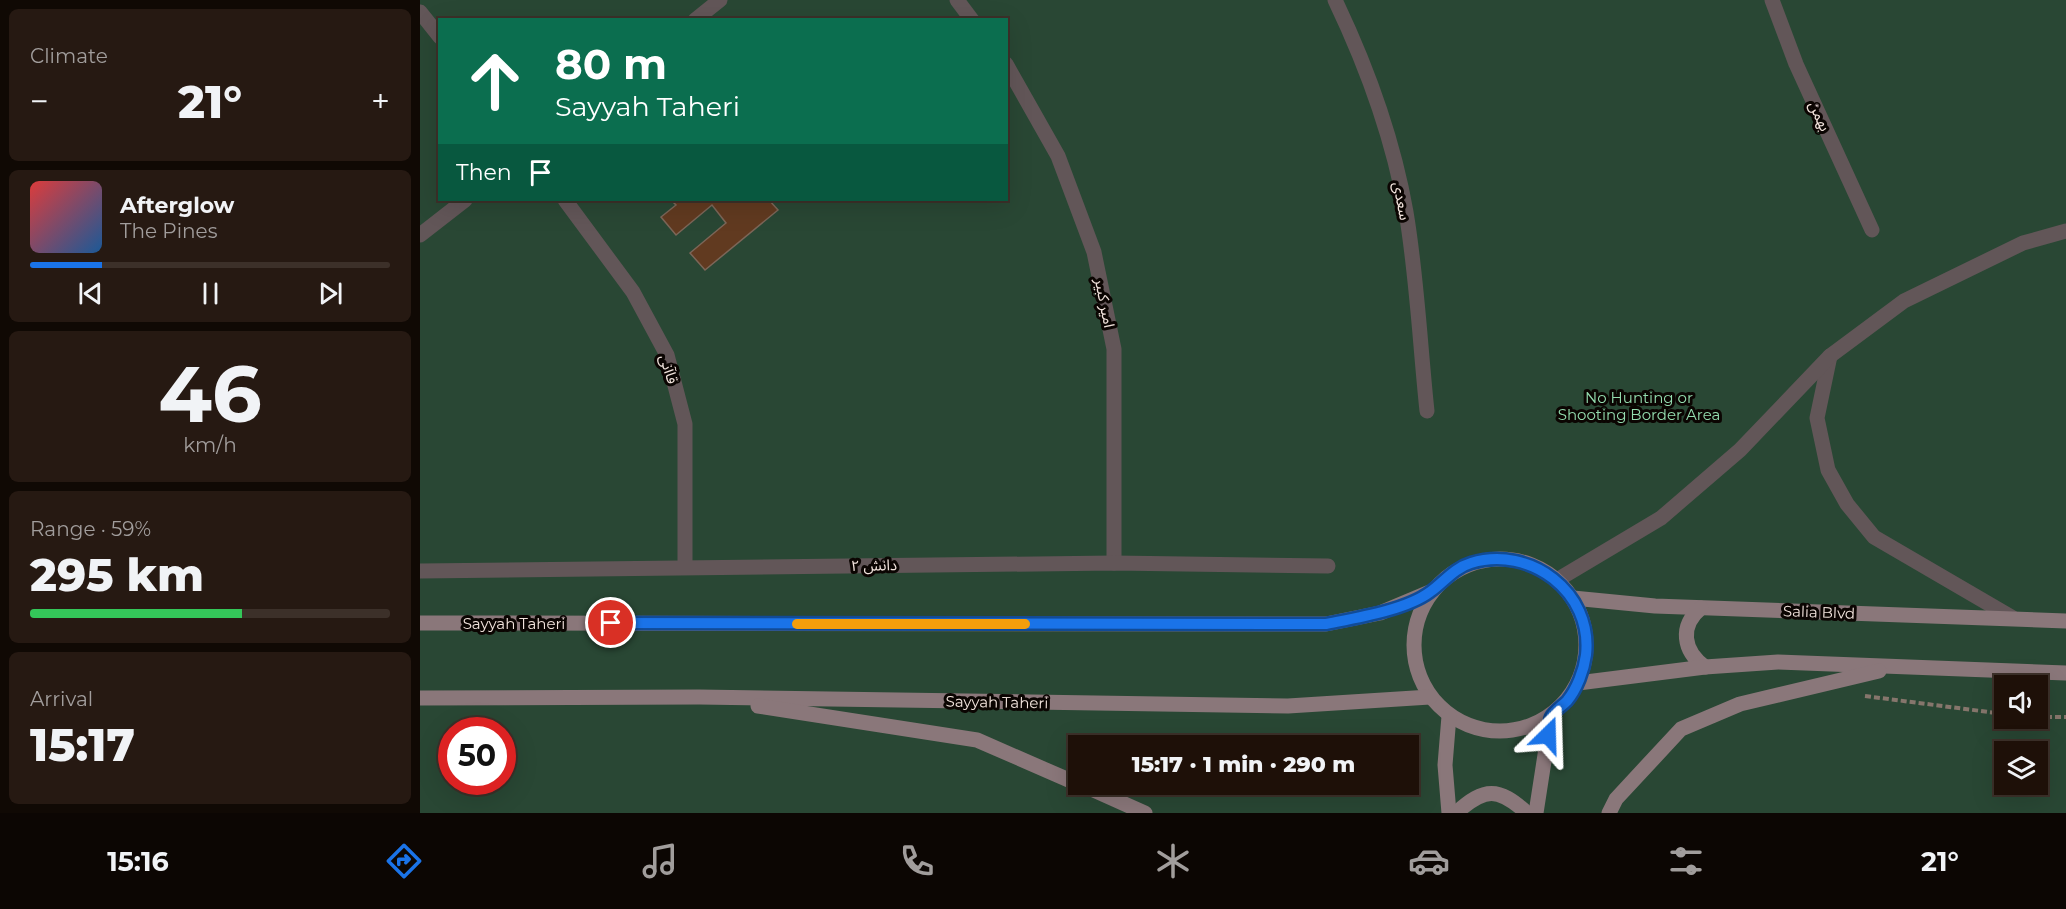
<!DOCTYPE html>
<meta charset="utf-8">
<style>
:root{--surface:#1e1008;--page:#261912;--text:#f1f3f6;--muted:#a19d9c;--line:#3c3029;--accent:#1a73e8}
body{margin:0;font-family:Montserrat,"Noto Sans Arabic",sans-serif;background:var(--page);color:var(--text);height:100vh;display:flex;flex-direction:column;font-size:22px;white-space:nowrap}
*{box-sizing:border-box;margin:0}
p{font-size:20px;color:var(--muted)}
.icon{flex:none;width:33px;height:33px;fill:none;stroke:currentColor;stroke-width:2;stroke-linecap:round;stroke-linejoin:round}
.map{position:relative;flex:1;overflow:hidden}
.sheet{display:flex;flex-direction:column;gap:9px;padding:9px;background:#100904;width:420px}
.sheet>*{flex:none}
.hud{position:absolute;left:18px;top:18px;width:570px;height:183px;border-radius:0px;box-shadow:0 6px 24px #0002,0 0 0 2px var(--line);background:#0b6e4f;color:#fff;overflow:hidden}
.controls{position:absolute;left:1574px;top:675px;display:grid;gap:12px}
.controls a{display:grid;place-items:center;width:54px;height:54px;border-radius:0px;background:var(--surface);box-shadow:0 6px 24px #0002,0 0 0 2px var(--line);font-size:30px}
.speed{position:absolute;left:18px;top:717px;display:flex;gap:12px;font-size:30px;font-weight:700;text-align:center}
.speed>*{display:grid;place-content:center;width:78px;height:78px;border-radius:50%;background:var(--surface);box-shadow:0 6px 24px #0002,0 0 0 2px var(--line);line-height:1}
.speed .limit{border:9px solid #d22;background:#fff;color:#111}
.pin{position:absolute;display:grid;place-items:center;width:51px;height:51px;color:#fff;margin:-26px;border:3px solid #fff;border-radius:50%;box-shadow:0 2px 6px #0007}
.me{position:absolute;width:66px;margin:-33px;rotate:22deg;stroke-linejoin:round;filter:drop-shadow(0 0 4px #0008)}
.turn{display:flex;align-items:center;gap:21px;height:126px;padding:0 18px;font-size:27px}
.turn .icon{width:78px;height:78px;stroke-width:2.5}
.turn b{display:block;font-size:42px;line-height:51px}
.then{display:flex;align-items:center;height:57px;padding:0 18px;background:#0003;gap:12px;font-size:22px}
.big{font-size:45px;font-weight:800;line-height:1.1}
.sheet .card{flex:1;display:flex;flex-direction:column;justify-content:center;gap:9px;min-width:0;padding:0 21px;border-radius:9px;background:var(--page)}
.sheet .dial{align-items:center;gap:0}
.dial b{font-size:78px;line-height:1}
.song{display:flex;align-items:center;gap:18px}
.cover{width:72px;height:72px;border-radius:9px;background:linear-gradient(135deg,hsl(0 70% 55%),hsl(210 70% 35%))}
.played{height:6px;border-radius:3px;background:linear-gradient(90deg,var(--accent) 20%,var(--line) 20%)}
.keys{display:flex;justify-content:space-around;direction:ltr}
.heat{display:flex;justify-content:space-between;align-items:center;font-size:33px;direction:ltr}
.charge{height:9px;border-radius:4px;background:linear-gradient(90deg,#34c759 59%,var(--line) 0)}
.trip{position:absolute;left:648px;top:735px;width:351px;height:60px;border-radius:0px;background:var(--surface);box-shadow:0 6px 24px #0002,0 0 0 2px var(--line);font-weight:800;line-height:60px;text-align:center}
.tabs{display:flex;height:96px;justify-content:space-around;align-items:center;background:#0c0603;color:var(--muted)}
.tabs .icon{width:42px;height:42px}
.tabs .active{color:var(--accent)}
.tabs b{font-size:27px;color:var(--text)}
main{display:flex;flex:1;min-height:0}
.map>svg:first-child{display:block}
.green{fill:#294734;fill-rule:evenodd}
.building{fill:#613a20;stroke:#7c6658;stroke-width:1.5}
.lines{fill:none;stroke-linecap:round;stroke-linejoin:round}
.path{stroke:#86766c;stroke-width:4;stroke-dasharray:6 3;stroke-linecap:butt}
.minor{stroke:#625658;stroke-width:15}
.tertiary{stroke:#625658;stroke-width:15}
.secondary{stroke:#8a777a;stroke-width:15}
.route-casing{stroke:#114b97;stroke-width:15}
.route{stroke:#1a73e8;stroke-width:10}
.slow{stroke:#f59e0b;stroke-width:10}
.labels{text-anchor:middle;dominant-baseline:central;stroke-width:6;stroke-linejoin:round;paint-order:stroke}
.street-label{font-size:15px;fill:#f2e4dd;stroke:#0b0502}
.park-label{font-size:15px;fill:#94ddaf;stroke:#0b0502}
</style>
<main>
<section class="sheet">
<div class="card"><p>Climate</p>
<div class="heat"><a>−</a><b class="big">21°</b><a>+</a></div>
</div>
<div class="card">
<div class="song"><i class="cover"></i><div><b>Afterglow</b><p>The Pines</p></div></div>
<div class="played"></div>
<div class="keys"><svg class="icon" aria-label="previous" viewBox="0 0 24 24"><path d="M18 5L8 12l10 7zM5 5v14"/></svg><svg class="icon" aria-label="pause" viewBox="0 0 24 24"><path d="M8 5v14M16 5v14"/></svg><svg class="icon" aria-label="next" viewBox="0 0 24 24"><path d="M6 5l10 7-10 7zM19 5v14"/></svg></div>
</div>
<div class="card dial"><b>46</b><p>km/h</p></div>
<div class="card"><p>Range · 59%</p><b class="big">295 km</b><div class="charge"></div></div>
<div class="card"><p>Arrival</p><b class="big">15:17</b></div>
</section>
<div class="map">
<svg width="1646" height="813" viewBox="0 0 1646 813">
<rect width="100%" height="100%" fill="#28160a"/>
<!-- green -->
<path class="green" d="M0,0H1646V813H0ZM20,20H586V200H20ZM1584,686H1617V718H1584ZM32,730H82V782H32ZM658,746H988V784H658ZM1584,752H1617V784H1584Z"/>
<!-- building -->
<polygon class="building" points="251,200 331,200 333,202 349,200 358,210 285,270 270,253 306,223 292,205 256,235 241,217 256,205"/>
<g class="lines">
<!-- path -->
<g class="path">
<polyline points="1445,696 1584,714"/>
<polyline points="1617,717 1646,717"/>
</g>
<!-- minor -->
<g class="minor">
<polyline points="537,0 552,20"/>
<polyline points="1352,0 1376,64 1452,230"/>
<polyline points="0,12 20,37"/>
<polyline points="275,20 300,0"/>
<polyline points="586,64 638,156 674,252 694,349 694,563"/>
<polyline points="145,200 213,292 247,355 265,424 265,567"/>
<polyline points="0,235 45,200"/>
<polyline points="0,571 694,563 908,566"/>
</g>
<!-- tertiary -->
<g class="tertiary">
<path d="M915,0C947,67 973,138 986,212C997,277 1000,345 1007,411"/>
<polyline points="1410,356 1397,418 1408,470 1427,504 1454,537 1593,618"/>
<polyline points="1137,580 1241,518 1320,450 1410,356 1484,301 1603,243 1646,231"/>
</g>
<!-- secondary -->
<g class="secondary">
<circle cx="1080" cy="645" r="86"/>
<polyline points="1153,598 1235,606 1646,621"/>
<path d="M1281,608C1259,626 1263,651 1285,667"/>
<polyline points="0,623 906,624 960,613 1010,592"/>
<polyline points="1158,683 1285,667 1358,662 1646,673"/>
<polyline points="0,698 279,697 868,706 1010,697"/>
<polyline points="338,706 557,740 658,784"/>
<polyline points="660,784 725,813"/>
<polyline points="1029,813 1025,765 1029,716"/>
<path d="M1036,813C1065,787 1078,787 1107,813"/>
<polyline points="1116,813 1131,716"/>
<polyline points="1189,813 1196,799 1261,729 1320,704 1459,671"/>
</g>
</g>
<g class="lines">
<defs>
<path id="route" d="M191,623L906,624C936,618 986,610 1010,592C1024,582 1034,568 1051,563C1110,545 1173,592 1166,655C1164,670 1157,689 1147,701C1142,706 1134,711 1131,717C1129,722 1129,730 1128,735"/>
</defs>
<!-- route casing -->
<use href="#route" class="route-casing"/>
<!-- route -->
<use href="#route" class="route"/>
<!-- slow -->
<polyline class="slow" points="377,624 605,624"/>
</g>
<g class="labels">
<!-- street labels -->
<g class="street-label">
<text transform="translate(1400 116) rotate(66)">بهمن</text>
<text transform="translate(982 201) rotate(79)">سعدی</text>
<text transform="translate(685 303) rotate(79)">امیر کبیر</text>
<text transform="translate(249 369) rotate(72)">قاآنی</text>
<text transform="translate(454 565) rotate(-1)">دانش ۲</text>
<text transform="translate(1399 612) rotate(2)">Salia Blvd</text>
<text x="94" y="623">Sayyah Taheri</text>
<text transform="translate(577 702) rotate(1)">Sayyah Taheri</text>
</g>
<!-- park labels -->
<g class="park-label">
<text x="1219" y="397">No Hunting or<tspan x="1219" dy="17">Shooting Border Area</tspan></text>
</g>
</g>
</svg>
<div class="controls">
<a><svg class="icon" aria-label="sound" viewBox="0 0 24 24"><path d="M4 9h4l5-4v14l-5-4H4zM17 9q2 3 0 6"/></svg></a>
<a><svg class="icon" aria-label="layers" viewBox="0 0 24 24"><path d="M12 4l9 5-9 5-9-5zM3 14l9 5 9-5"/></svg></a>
</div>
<div class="speed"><div class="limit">50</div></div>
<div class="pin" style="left:191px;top:623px;background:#d93025"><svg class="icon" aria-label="arrive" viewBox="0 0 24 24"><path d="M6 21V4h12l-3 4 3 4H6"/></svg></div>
<svg class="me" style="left:1128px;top:735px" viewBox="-20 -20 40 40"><path d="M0-17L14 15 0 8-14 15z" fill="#1a73e8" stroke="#fff" stroke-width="4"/></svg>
<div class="trip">15:17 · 1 min · 290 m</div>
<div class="hud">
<div class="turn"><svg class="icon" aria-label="ahead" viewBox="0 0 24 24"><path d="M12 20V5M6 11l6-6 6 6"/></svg><div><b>80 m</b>Sayyah Taheri</div></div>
<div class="then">Then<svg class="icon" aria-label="arrive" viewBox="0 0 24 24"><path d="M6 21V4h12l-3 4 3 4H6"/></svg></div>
</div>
</div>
</main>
<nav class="tabs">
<b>15:16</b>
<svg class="icon active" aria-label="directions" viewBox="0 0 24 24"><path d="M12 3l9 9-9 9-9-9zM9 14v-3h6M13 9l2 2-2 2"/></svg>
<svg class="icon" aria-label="music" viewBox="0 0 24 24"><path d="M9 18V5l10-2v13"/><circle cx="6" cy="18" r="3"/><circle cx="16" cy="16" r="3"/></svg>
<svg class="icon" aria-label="phone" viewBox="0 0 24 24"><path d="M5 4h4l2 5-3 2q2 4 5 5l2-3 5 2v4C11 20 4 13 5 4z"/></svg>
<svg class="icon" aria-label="climate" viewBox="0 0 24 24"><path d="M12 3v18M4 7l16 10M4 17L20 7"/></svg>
<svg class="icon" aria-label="car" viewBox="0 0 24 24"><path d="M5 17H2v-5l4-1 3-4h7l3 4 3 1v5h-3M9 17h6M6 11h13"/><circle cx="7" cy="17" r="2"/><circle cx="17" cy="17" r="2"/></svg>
<svg class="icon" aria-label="filters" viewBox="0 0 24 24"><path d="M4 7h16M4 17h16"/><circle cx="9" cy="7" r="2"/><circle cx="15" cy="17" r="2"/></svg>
<b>21°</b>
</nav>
